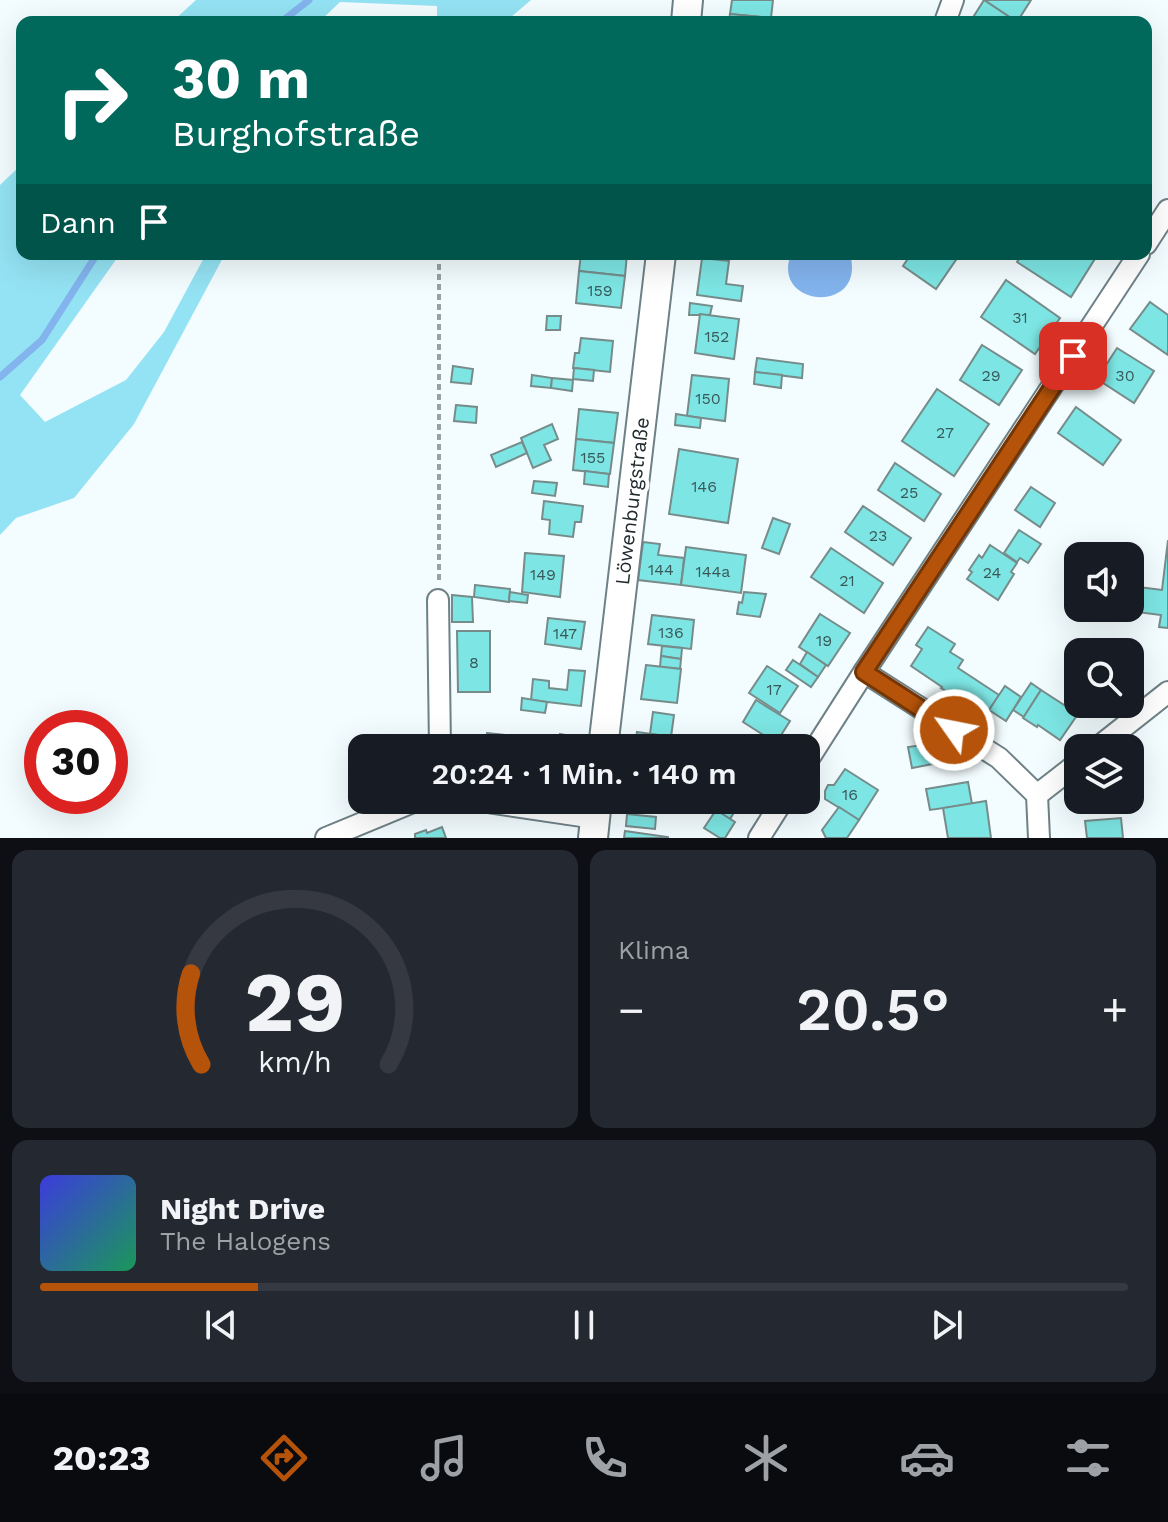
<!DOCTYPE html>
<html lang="de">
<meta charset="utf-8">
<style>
:root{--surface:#171b24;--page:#242831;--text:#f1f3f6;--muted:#9ea1a6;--line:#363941;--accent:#b45309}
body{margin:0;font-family:"Work Sans",sans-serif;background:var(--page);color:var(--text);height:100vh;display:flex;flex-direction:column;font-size:30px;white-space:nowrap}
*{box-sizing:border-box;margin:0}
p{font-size:26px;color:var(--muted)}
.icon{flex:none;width:44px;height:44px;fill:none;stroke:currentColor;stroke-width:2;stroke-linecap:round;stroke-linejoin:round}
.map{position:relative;height:838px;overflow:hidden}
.side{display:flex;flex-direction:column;gap:12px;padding:12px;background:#0d0f14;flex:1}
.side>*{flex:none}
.top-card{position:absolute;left:16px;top:16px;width:1136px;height:244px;border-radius:16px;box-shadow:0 8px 32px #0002;background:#00695c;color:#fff;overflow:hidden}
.buttons{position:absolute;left:1064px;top:542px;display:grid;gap:16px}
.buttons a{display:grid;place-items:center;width:80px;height:80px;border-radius:16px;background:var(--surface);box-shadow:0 8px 32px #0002;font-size:40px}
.speed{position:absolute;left:24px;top:710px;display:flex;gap:16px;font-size:40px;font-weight:700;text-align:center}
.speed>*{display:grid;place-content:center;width:104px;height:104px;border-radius:50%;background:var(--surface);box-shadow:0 8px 32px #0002;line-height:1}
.speed .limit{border:12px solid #d22;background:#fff;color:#111}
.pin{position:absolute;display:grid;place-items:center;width:68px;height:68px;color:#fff;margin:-34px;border-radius:16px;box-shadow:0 4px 12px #0006}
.me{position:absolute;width:88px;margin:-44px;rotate:303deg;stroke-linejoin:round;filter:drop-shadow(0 0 6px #0008)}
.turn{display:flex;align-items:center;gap:28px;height:168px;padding:0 24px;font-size:36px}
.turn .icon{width:104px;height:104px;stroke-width:2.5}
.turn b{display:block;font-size:56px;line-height:68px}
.then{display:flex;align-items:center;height:76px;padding:0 24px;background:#0003;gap:16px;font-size:30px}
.big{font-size:60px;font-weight:600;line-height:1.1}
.side .tile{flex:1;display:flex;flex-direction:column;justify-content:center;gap:12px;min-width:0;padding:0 28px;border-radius:16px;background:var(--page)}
.side .dial{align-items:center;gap:0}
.dial svg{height:208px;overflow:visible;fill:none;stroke:var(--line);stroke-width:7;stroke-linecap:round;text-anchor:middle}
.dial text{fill:var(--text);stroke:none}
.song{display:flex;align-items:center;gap:24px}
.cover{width:96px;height:96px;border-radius:12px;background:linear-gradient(135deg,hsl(240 70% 55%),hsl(150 70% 35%))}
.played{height:8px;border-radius:4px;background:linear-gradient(90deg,var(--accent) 20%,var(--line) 20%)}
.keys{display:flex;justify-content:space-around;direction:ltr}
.heat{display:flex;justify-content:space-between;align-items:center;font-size:44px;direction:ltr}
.side .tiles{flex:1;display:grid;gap:12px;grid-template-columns:1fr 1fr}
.tile:last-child{grid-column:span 2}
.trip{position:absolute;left:348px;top:734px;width:472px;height:80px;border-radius:16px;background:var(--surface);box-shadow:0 8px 32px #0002;font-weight:600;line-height:80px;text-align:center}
.tabs{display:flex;height:128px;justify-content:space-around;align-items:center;background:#090b0e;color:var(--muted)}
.tabs .icon{width:56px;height:56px}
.tabs .on{color:var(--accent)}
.tabs b{font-size:36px;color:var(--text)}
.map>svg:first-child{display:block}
.green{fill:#94e3f4}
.water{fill:#83b4ee}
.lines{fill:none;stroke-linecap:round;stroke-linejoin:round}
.stream{stroke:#83b4ee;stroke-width:7}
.building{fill:#7de6e4;stroke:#768c8b;stroke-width:2}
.street-casing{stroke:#6d8186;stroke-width:24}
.secondary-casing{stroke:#6d8186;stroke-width:32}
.path{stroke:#98a1a3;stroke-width:4;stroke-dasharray:6 4;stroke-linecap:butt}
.street{stroke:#fff;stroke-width:20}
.secondary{stroke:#fff;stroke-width:28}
.route-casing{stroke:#753606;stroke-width:20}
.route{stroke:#b45309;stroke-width:14}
.labels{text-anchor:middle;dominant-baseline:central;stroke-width:8;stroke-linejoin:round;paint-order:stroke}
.number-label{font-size:16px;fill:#395a5b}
.street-label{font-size:20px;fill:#222b2d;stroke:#fff}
</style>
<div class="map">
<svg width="1168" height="838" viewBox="0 0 1168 838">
<rect width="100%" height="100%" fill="#f3fcfe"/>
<!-- green -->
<g class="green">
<polygon points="196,0 531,0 505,22 437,22 437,6 340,2 319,22 172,22"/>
<polygon points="22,164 22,254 120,254 20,395 45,422 126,380 164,332 206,254 225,254 134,424 74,498 16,518 0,535 0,185"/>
</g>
<!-- water -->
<path class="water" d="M791,254H850C867,315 770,308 791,254Z"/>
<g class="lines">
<!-- stream -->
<g class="stream">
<polyline points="281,22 309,0"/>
<polyline points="0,377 42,340 97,254"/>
</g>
</g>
<!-- building -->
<g class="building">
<polygon points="732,0 773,0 771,18 730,14"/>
<polygon points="984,0 1031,0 1017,22"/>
<polygon points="984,0 1017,22 976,22 972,19"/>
<polygon points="730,14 771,18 770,22 729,22"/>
<polygon points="581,254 627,254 625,276 579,271"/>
<polygon points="911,254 960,254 936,289 903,266"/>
<polygon points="1022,254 1098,254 1071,297 1017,262"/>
<polygon points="702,258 729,261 726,284 743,286 741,301 697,295"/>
<polygon points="579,271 625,276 621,308 576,303"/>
<polygon points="1006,280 1060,318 1035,354 981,317"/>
<polygon points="1150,302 1168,315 1168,355 1130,329"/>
<polygon points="690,303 712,306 710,315 689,315"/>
<polygon points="700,314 739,319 734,359 695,353"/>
<polygon points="547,316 561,316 560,330 546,330"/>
<polygon points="581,338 613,341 610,372 573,368 575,353 579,353"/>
<polygon points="982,345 1022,370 999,405 960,380"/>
<polygon points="1117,348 1154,371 1134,403 1097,379"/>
<polygon points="757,358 803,364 802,378 755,372"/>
<polygon points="453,366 473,369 471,384 451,382"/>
<polygon points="574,368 594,370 593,381 573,379"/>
<polygon points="755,372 782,375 781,388 754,384"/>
<polygon points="532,375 552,378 551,388 531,386"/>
<polygon points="692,375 729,379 725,421 687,416"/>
<polygon points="552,378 573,380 572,391 551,388"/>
<polygon points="937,389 989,424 954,476 902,441"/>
<polygon points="456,405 477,407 476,423 454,421"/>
<polygon points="1076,407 1121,440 1103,465 1058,433"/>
<polygon points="579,409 618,413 614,443 576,439"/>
<polygon points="676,414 701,418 700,428 675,425"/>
<polygon points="552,424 558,439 544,445 551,460 533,468 521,438"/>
<polygon points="576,439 614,443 610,474 573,470"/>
<polygon points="522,442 527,453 496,467 491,455"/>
<polygon points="679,449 738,459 728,523 669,514"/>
<polygon points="895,463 941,494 924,521 878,490"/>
<polygon points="585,471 609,474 608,487 584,484"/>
<polygon points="534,481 557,483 555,496 532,493"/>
<polygon points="1031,487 1055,503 1040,527 1015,510"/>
<polygon points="544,501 583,506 581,522 575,522 573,537 549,534 550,520 542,519"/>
<polygon points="863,506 911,538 893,565 845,532"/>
<polygon points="773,518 790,524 779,554 762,548"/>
<polygon points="1019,530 1041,544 1028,563 1020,558 1017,562 1004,553"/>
<polygon points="1168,540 1168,628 1159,627 1161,615 1106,608 1130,608 1130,586 1162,590"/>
<polygon points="643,542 660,544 658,555 684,558 681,585 638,580"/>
<polygon points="990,545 1017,563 1011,572 1014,574 998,600 967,579 972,572 969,570 979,555 982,558"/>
<polygon points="686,547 746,555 741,593 681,585"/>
<polygon points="831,548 883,583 864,613 811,577"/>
<polygon points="525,553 564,556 560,597 522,592"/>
<polygon points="475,585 510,589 509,602 474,597"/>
<polygon points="510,592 528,595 527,603 509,601"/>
<polygon points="744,592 766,594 760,617 737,614 739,602 742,603"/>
<polygon points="452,595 472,597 473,622 452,622"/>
<polygon points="820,614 850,633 828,666 799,647"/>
<polygon points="652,615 694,620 691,649 648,644"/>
<polygon points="548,618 585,622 581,649 545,644"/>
<polygon points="928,627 955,644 950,652 963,660 958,668 999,695 986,715 941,688 942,687 911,666 922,649 916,645"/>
<polygon points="457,631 490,631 490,692 458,692"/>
<polygon points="662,646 682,648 681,659 661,656"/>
<polygon points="807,652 826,665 818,677 800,664"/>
<polygon points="661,656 681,659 680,669 660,667"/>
<polygon points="793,660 818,677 811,687 786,670"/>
<polygon points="646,665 681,669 677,703 641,699"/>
<polygon points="767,666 798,686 780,713 749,693"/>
<polygon points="569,670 585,671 581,706 531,700 533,679 549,681 549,688 567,690"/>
<polygon points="1031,683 1041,690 1024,717 1013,710"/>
<polygon points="1005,686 1021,697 1006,721 989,710"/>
<polygon points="1041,690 1078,714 1060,740 1038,725 1037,727 1023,718"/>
<polygon points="522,698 547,702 545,713 521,710"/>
<polygon points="756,700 790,721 776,743 743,722"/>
<polygon points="653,712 674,715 671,737 650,734"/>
<polygon points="637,732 674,737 673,748 635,748"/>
<polygon points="487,733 515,736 514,748 485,748"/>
<polygon points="560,734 577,737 575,748 557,748"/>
<polygon points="515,736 544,740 543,748 514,748"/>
<polygon points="929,744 933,764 912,768 908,747"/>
<polygon points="845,769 878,790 859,820 825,799 825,791 828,785 834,785"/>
<polygon points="968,782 972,804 930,810 926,789"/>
<polygon points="670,800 692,800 691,810 669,807"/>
<polygon points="720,800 733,800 739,804 730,819 714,809"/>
<polygon points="986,801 991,838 948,838 943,808"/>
<polygon points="839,807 859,820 847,838 826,838 822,830"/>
<polygon points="716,810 735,822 725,838 720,838 704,828"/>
<polygon points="627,814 656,817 655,829 626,826"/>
<polygon points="1121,818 1123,838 1087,838 1085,821"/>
<polygon points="442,827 446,838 415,838 415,834 426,830 427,833"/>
<polygon points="625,831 668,837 668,838 624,838"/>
</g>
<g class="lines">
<defs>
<g id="street">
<polyline points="945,22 953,0"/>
<polyline points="1146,244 1168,210"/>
<polyline points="438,600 440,748"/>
<polyline points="864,672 999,758 1037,795 1039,838"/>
<polyline points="1097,748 1168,692"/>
<polyline points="806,763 864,672 1139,254"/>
<polyline points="1037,795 1078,763"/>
<polyline points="474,800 595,818"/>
<polyline points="326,838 418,800"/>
<polyline points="759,838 783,800"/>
</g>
<g id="secondary">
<polyline points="686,22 688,0"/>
<polyline points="603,748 661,254"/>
<polyline points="593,838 597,800"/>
</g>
</defs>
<!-- street casing -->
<use href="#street" class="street-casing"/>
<!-- secondary casing -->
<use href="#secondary" class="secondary-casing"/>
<!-- path -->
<polyline class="path" points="439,580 439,254"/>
<!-- street -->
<use href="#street" class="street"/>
<!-- secondary -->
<use href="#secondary" class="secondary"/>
</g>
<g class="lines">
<defs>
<polyline id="route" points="954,730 864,672 1073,356"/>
</defs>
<!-- route casing -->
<use href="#route" class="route-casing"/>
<!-- route -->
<use href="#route" class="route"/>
</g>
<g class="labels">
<!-- number labels -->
<g class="number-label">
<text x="600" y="290">159</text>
<text x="1020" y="317">31</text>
<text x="717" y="336">152</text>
<text x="991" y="375">29</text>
<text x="1125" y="375">30</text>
<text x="708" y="398">150</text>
<text x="945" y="432">27</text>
<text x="593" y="457">155</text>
<text x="704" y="486">146</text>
<text x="909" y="492">25</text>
<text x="878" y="535">23</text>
<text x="661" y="569">144</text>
<text x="713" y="571">144a</text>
<text x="992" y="572">24</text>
<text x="543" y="574">149</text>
<text x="847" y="580">21</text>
<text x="671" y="632">136</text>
<text x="565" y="633">147</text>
<text x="824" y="640">19</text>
<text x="474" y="662">8</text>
<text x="774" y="689">17</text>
<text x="850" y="794">16</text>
</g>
<!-- street labels -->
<g class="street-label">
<text transform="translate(632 501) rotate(-83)">Löwenburgstraße</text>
</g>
</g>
</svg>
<div class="buttons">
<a><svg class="icon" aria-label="sound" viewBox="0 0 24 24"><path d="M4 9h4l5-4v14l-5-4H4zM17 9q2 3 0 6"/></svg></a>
<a><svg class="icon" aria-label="search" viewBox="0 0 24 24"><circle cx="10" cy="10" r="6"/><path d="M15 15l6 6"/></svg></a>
<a><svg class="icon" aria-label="layers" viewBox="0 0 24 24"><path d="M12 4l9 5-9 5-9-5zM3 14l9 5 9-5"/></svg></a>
</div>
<div class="speed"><div class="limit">30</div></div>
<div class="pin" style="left:1073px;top:356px;background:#d93025"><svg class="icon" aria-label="arrive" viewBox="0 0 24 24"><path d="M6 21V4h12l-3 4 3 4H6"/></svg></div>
<svg class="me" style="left:954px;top:730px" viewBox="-20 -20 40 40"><circle r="17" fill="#b45309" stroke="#fff" stroke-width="3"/><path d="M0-11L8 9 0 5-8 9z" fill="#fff"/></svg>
<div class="trip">20:24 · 1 Min. · 140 m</div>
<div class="top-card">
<div class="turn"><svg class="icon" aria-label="right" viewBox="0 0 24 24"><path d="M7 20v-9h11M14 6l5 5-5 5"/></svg><div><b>30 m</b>Burghofstraße</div></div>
<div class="then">Dann<svg class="icon" aria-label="arrive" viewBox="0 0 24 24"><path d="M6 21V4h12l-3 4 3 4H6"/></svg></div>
</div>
</div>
<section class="side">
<div class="tiles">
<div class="tile dial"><svg viewBox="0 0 100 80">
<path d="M14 69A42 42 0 1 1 86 69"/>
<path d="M14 69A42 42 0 0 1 10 34" stroke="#b45309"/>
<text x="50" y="56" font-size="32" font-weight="700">29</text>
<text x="50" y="72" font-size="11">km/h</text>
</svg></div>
<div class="tile"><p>Klima</p>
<div class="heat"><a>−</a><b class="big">20.5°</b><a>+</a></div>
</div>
<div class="tile">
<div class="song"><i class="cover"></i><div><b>Night Drive</b><p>The Halogens</p></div></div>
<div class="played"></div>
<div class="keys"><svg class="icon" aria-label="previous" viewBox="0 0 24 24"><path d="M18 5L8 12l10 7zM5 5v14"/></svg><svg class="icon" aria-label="pause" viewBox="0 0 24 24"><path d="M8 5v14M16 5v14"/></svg><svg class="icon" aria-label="next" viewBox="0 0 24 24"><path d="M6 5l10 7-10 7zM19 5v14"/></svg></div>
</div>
</div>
</section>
<nav class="tabs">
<b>20:23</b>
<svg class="icon on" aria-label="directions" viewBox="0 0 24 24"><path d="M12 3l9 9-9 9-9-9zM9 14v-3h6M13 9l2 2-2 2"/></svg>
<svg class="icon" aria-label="music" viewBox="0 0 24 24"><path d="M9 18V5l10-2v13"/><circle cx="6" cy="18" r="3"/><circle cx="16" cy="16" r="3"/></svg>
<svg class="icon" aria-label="phone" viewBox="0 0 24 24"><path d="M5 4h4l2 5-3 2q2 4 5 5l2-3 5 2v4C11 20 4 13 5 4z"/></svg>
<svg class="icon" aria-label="climate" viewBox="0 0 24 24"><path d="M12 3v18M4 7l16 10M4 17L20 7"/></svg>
<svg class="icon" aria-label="car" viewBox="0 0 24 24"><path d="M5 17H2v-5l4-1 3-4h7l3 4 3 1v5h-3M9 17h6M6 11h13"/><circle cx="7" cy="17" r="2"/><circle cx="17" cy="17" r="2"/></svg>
<svg class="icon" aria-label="filters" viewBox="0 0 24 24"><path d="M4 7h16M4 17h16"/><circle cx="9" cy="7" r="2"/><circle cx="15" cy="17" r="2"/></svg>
</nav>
